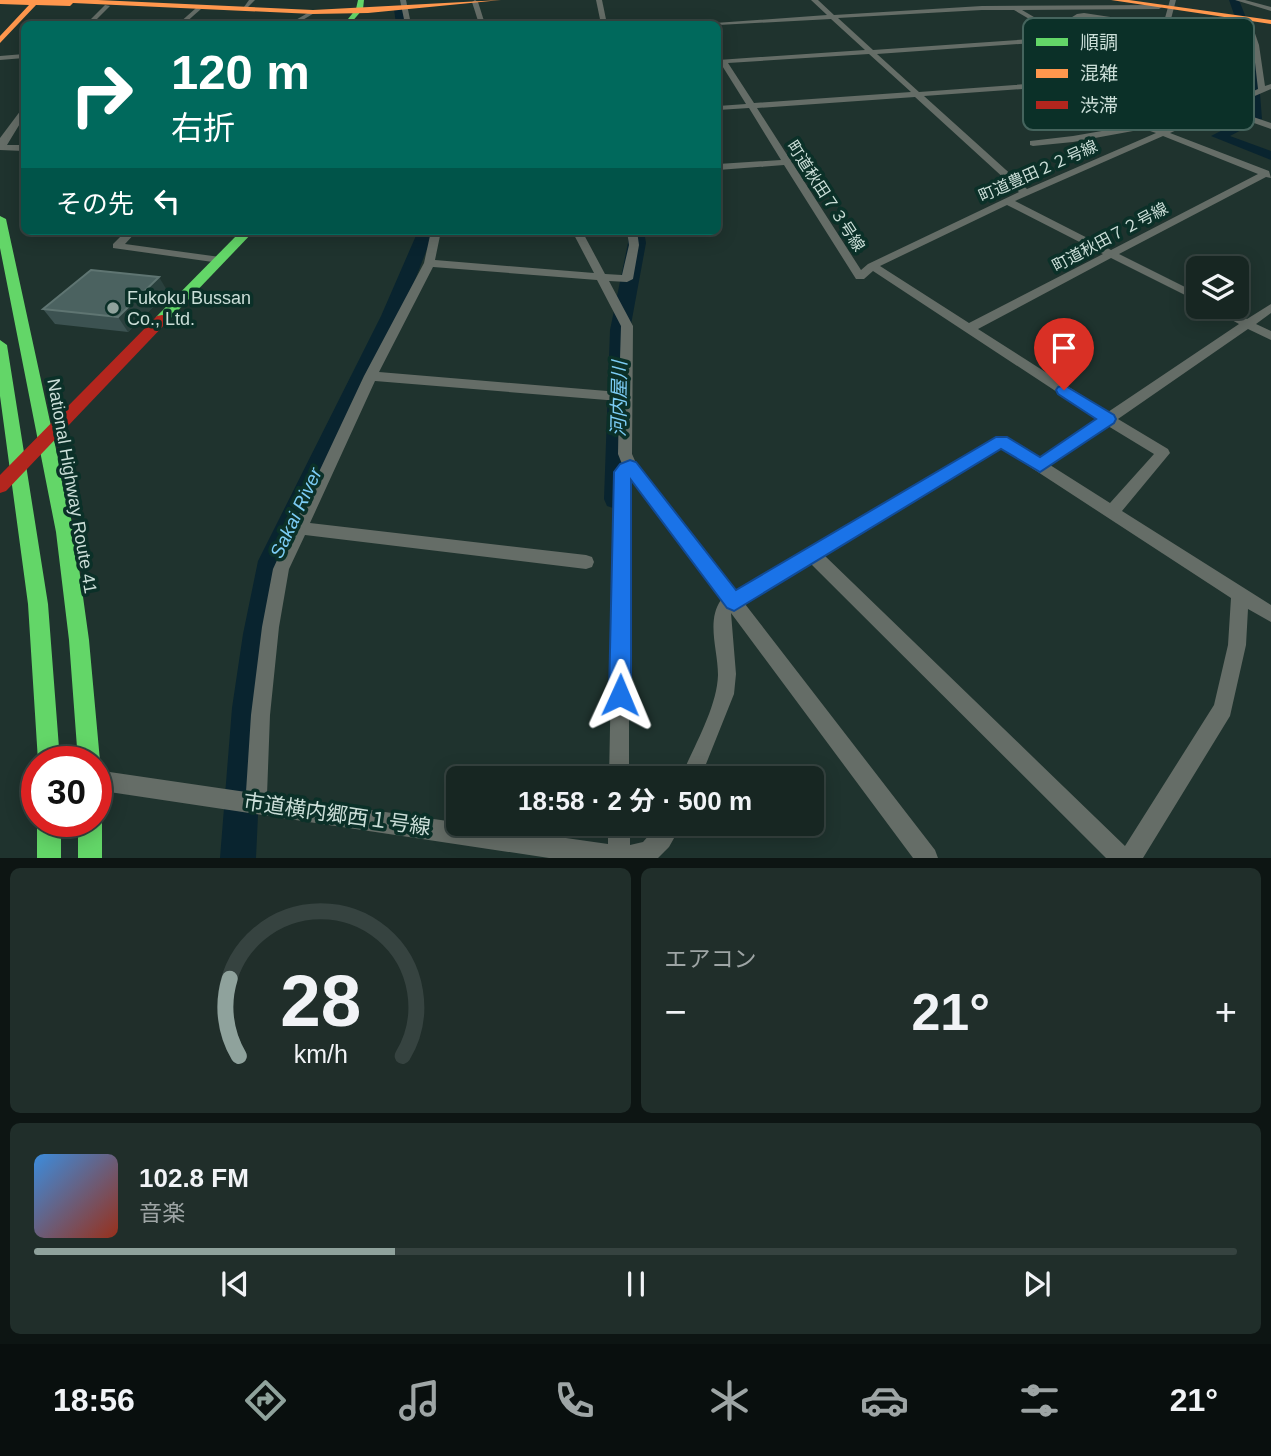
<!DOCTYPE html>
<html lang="ja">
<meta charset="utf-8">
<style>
:root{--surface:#172622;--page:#202e2a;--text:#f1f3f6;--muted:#9ea5a5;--line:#364340;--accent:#8fa29c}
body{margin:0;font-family:Helvetica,"Noto Sans JP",sans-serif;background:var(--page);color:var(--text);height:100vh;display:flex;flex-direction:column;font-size:26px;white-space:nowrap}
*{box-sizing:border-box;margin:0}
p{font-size:23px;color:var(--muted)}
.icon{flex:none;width:38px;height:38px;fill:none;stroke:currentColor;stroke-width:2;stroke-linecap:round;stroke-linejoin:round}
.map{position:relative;height:858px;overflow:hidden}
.side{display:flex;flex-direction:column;gap:10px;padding:10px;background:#0d1513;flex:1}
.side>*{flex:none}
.guide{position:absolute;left:21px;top:21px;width:700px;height:214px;border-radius:10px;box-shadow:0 4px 18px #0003,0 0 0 2px var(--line);background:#00695c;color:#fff;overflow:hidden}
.tools{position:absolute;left:1186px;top:256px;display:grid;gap:14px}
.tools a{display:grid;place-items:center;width:63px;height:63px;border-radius:10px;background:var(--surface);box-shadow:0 4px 18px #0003,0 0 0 2px var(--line);font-size:35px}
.speed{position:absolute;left:21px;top:746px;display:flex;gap:14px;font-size:35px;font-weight:700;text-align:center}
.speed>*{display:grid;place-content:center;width:91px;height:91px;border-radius:50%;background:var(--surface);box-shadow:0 4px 18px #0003,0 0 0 2px var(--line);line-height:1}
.speed .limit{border:10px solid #d22;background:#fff;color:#111}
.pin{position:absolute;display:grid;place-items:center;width:60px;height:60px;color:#fff;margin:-72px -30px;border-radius:50% 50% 50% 0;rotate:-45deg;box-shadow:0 0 7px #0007}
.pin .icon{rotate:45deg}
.me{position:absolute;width:77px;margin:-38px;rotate:1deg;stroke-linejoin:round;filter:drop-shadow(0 0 5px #0008)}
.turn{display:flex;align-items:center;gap:24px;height:147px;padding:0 35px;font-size:32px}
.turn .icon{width:91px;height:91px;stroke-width:2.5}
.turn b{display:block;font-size:49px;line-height:60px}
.then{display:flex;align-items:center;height:66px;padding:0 35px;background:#0003;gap:14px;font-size:26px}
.big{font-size:52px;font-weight:700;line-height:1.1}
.side .widget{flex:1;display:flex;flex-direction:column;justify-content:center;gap:10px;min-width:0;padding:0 24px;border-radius:10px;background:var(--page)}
.side .dial{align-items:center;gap:0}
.dial svg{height:182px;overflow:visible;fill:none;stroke:var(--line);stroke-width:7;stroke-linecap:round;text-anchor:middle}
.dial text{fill:var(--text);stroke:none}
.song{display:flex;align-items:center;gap:21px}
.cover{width:84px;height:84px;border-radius:10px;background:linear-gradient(135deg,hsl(210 70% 55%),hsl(10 70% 35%))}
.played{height:7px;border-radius:4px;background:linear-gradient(90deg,var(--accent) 30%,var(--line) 30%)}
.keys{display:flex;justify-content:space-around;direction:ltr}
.heat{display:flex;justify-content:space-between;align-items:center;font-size:38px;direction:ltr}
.side .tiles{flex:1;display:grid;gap:10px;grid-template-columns:1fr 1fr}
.widget:last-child{grid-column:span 2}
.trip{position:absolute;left:446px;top:766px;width:378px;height:70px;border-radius:10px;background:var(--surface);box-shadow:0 4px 18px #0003,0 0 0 2px var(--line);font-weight:700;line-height:70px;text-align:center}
.tab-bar{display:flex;height:112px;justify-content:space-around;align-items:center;background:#090f0e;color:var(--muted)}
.tab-bar .icon{width:49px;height:49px}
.tab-bar .on{color:var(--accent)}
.tab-bar b{font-size:32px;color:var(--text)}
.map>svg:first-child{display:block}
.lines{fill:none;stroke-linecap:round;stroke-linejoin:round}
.river{fill:#09242f;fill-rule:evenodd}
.street{fill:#656d67;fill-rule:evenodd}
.fast{fill:#63d668;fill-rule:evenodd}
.slow{fill:#ff974d;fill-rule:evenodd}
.jam{fill:#b3261e;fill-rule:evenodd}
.wall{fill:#3c5251}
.shaded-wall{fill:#2a403d}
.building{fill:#4b6260;stroke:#5f7572;stroke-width:2}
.route{fill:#1a73e8;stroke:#114b97;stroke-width:2}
.poi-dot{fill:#8fa29c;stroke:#0b3028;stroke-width:2.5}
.labels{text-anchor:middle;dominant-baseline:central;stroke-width:7;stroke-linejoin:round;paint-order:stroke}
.far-street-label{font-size:16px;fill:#cbded8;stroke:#0b3028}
.poi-label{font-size:18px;fill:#cbded8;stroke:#0b3028;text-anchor:start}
.street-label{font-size:18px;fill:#cbded8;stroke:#0b3028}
.water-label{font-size:19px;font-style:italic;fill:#7cccf5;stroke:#0b3028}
.near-street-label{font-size:21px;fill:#cbded8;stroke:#0b3028}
.key{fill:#0b3028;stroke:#45645d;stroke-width:2}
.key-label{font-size:19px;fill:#cbded8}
</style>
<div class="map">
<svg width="1271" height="858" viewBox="0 0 1271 858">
<rect width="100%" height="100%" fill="#1f332e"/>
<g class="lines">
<!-- river -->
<g class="river">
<polygon points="1229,0 1239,0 1256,43 1262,119 1230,136 1271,151 1271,160 1211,136 1248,117 1244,43"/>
<polygon points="394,9 402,9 406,24 396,24"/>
<polygon points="418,231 434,231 401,316 284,561 272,634 263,708 256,858 220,858 232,708 243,634 258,561 381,316"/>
<polygon points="628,231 644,231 646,243 630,330 628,499 625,506 616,509 607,506 604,499 610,330 628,243"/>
</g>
<!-- street -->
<g class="street">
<polygon points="249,0 255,0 248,7 244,7"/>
<polygon points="400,0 406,0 411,24 405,24"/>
<polygon points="475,0 478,2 485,24 479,24 472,2"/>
<polygon points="596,0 602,0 607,24 601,24"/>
<path d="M811,0H818L834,15L982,6L1159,5L1162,7L1159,9L1022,10L1068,37L1088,36L1064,22L1077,14L1084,13L1163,25L1170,0H1176L1163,49L1184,83L1179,92L1219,106L1258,89L1253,45L1244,19L1247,17L1250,19L1259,45L1265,86L1271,84V89L1227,108L1271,123V129L1220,111L1170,133L1269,171L1271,178L1266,177L1119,254L1199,294V302L1111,258L978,329L1108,412L1239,324L1207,306H1223L1247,319L1271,304V313L1256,324L1271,331V340L1248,329L1118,419L1168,449L1170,453L1122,511L1271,605V622L1248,609L1246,645L1230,716L1143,858H1106L811,564L745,604L935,850L938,858H913L731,613L736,674L734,694L700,779H680C693,748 717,708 718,675C718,650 706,621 721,600L629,476V779H609L615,472L622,464L618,454L619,401L375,381L310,523L586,555L592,557L594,562L592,567L586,569L305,535L289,569L279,627L270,715L267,795L608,844V824H630V845L643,842L659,824H682L669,847L658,858H549L96,790V770L246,792L251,715L262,627L273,569L291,530L290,528L295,523L364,376L424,263L431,231H441L435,260L594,273L572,231H582L605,274L622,275L629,245L627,231H637L639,245L633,279L627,282L609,281L633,326L632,454L636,463L735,591L996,437H1006L1039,458L1098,419L873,271L864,279H856L784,165L718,170V164L781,160L749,108L718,110V106L746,104L721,64H718V60L865,50L831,19L718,25L701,24L827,15ZM982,10H1014L1060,37L873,50L838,18ZM1083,18L1126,24L1120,28H1113V30L1097,35L1072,22ZM1132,25L1162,29L1159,40L1126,30ZM1120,33L1158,44L1157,49L1160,55L1138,50L1107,36ZM1100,38L1134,53L1163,60L1171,74L1132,77L1071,41ZM1062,41L1122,77L919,92L877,54ZM869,54L911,92L754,103L728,63ZM1174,78L1176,83L1172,92L1142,124L1073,136L1030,141V145L1033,146L1073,142L1144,129L1156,133L1027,189L924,96ZM1176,96L1212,109L1163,130L1150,125ZM915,97L1019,192L868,264L861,270L757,108ZM1163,136L1258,174L1111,250L1015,201ZM1007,205L1103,254L969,323L880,266ZM433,267L597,280L621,326L619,392L379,372ZM1108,426L1154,454L1110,503L1050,465ZM1001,448L1231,598L1228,645L1214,705L1125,846L824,555Z"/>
<polygon points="1235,0 1245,0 1271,7 1271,11"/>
<polygon points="105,5 110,6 92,24 86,24"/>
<polygon points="196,8 201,9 184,24 178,24"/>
<polygon points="311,11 316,12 296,24 289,24"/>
<polygon points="24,54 24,58 0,60 0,56"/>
<polygon points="21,110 24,110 24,117 7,145 24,145 24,151 0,150 0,138"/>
<polygon points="126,231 137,231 125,244 220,257 225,260 220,263 113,248 113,244"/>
</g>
<!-- fast -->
<g class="fast">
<polygon points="358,0 364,0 363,9 350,24 344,24 356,9"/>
<polygon points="0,216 6,219 74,532 89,640 100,761 96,769 96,761 78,761 69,640 56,532 0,248"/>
<polygon points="241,231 254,231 167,322 157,322 155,319 157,316"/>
<polygon points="0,340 7,345 48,604 60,761 38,761 28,604 0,396"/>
<polygon points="96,812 102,821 102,858 78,858 78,821 96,821"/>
<rect x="37" y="821" width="24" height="37"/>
</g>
<!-- slow -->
<g class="slow">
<polygon points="0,0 98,0 313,10 501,0 368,13 313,14 73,3 70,6 36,5 0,43 0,36 29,5 0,4"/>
<polygon points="1111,0 1129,0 1271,20 1271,24"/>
</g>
<!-- jam -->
<polygon class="jam" points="162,315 167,316 169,319 167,322 6,491 0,493 0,475 157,316"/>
</g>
<!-- wall -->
<polygon class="wall" points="168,292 128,332 55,324 43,309"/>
<!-- shaded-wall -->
<polygon class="shaded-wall" points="159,277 168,292 128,332 118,317"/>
<!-- building -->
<polygon class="building" points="91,270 159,277 118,317 43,309"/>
<!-- route -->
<polygon class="route" points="1064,385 1114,415 1116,419 1114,423 1040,472 1001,449 734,611 727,608 631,480 631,695 628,702 620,706 613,702 609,695 614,472 620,464 630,460 636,462 736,590 996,437 1007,437 1040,457 1096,419 1058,394 1056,390 1058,387"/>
<!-- markers -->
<circle class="poi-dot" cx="113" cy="308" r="7"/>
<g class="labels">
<!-- far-street labels -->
<g class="far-street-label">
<text transform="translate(1038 171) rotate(-24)">町道豊田２２号線</text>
<text transform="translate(826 196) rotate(57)">町道秋田７３号線</text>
<text transform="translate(1110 237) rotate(-28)">町道秋田７２号線</text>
</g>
<!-- poi labels -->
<g class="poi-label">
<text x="127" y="298">Fukoku Bussan<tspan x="127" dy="21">Co., Ltd.</tspan></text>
</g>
<!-- street labels -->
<g class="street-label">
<text transform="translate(72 486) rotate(80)">National Highway Route 41</text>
</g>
<!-- water labels -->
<g class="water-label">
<text transform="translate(619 399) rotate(-89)">河内屋川</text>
<text transform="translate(296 513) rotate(-65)">Sakai River</text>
</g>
<!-- near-street labels -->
<g class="near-street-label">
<text transform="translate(337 814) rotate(8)">市道横内郷西１号線</text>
</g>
</g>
<!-- legend -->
<rect x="1023" y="18" width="231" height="112" rx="10" class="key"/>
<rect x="1036" y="38" width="32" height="8" fill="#63d668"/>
<rect x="1036" y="69" width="32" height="9" fill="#ff974d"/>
<rect x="1036" y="101" width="32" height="8" fill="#b3261e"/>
<g class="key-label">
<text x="1080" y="49">順調</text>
<text x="1080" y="80">混雑</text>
<text x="1080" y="112">渋滞</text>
</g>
</svg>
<div class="tools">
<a><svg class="icon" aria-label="layers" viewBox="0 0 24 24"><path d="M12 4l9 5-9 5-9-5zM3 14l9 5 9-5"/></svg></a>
</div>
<div class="speed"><div class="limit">30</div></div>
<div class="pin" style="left:1064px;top:390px;background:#d93025"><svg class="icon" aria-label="arrive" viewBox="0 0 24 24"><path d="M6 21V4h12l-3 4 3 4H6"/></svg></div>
<svg class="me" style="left:620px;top:695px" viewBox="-20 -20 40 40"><path d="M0-17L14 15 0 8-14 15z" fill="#1a73e8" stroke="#fff" stroke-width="4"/></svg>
<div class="trip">18:58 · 2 分 · 500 m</div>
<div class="guide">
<div class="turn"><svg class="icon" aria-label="right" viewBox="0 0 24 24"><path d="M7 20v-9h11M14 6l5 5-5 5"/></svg><div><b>120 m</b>右折</div></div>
<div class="then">その先<svg class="icon" aria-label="left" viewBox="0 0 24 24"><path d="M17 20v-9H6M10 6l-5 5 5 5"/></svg></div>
</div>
</div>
<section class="side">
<div class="tiles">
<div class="widget dial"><svg viewBox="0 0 100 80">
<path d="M14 69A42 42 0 1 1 86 69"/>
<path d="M14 69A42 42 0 0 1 10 35" stroke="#8fa29c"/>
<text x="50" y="56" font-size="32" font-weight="700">28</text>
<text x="50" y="72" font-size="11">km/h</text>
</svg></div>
<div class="widget"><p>エアコン</p>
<div class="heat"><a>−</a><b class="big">21°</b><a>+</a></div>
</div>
<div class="widget">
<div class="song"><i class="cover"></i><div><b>102.8 FM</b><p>音楽</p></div></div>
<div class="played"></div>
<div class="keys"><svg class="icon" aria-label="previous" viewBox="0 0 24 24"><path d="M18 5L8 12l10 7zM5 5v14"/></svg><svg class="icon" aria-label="pause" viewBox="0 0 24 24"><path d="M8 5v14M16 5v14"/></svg><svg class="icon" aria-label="next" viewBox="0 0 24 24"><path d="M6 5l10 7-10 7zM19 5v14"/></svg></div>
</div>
</div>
</section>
<nav class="tab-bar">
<b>18:56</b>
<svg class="icon on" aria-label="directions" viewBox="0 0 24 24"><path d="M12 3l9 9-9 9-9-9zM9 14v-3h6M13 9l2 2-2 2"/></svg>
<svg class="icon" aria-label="music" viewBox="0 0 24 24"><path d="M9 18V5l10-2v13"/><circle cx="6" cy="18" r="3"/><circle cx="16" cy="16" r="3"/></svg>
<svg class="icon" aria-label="phone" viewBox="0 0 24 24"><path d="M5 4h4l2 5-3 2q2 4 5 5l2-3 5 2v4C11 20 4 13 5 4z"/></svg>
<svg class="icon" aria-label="climate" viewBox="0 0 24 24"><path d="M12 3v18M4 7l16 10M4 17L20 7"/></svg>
<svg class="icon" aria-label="car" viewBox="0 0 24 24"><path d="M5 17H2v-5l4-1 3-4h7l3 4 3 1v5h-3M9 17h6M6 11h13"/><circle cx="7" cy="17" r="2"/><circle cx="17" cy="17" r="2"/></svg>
<svg class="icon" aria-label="filters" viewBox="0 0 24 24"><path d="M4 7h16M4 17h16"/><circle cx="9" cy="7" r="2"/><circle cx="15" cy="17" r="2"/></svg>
<b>21°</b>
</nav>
